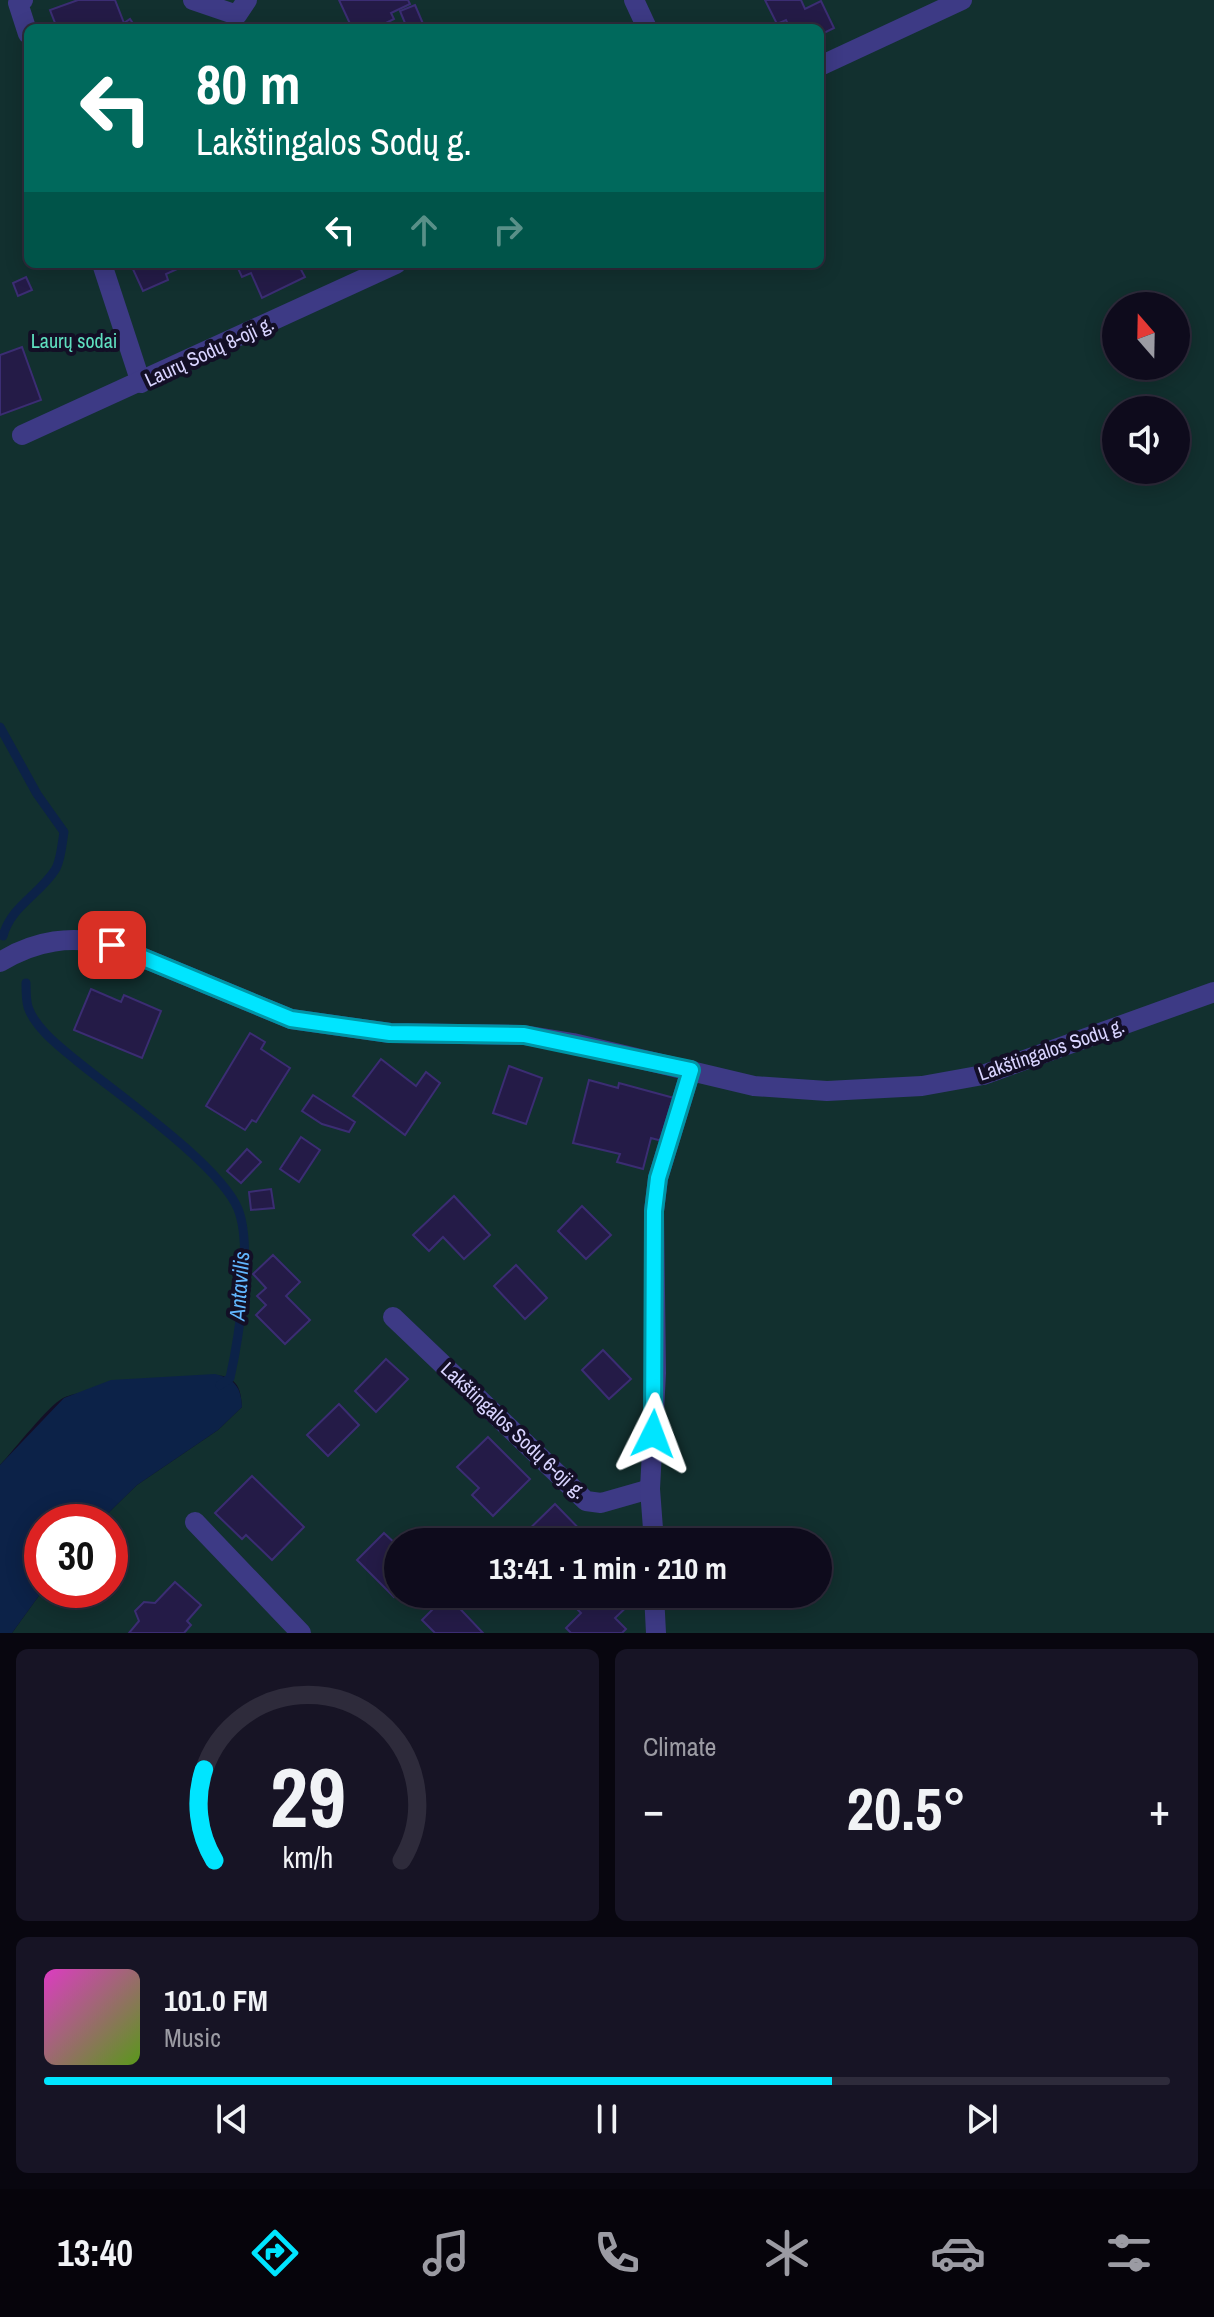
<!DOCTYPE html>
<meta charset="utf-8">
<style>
:root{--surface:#0e0b1c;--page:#171425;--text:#f1f3f6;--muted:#9b9ba3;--line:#2e2b3b;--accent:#00e5ff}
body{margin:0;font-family:"Archivo Narrow",sans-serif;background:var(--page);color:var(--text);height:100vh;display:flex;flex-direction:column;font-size:30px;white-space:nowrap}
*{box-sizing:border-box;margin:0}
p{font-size:26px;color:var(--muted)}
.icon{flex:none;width:44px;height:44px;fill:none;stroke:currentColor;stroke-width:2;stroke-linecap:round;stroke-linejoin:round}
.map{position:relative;height:1633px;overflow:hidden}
.side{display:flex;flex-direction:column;gap:16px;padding:16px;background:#08060f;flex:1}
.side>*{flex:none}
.guide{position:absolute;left:24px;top:24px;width:800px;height:244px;border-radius:12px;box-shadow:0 4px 20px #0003,0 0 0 2px var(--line);background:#00695c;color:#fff;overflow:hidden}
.needle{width:52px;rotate:340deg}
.buttons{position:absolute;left:1102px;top:292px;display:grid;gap:16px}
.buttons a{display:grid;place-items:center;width:88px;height:88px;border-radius:50%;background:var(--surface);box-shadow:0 4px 20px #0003,0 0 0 2px var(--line);font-size:40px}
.speed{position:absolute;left:24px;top:1504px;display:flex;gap:16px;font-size:40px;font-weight:700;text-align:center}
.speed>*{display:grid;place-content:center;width:104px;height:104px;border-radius:50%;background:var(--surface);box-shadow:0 4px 20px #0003,0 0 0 2px var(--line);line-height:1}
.speed .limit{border:12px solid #d22;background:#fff;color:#111}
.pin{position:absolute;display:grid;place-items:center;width:68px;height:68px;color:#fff;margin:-34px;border-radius:16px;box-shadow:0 4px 12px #0006}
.me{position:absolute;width:88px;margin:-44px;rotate:3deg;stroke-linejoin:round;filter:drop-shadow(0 0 6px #0008)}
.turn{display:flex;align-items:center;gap:28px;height:168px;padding:0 40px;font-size:36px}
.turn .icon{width:104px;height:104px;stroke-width:2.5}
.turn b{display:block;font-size:56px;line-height:68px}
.lanes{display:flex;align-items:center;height:76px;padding:0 40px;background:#0003;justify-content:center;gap:40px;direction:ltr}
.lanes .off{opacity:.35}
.big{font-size:60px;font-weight:700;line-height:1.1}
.side .card{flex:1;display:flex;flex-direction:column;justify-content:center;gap:12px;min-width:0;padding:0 28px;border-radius:12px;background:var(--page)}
.side .dial{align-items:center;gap:0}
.dial svg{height:208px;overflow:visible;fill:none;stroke:var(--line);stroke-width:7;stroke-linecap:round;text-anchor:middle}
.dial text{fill:var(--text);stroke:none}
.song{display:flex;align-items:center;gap:24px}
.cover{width:96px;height:96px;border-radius:12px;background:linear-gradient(135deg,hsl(310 70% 55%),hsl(90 70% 35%))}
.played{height:8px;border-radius:4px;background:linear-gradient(90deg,var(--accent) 70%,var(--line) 70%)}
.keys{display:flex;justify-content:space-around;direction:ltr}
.heat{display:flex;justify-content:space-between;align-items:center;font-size:44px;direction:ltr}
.side .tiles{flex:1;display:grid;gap:16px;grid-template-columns:1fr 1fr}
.card:last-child{grid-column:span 2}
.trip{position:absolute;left:384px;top:1528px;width:448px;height:80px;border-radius:40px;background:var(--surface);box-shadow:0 4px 20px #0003,0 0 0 2px var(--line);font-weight:700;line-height:80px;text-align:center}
.menu{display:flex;height:128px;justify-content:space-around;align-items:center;background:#06040b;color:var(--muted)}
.menu .icon{width:56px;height:56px}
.menu .current{color:var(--accent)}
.menu b{font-size:36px;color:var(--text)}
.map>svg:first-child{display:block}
.green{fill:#12302f;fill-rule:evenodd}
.water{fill:#0c2248}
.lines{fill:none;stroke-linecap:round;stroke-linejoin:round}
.stream{stroke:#0c2248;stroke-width:9}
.building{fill:#241b47;stroke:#3b2d73;stroke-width:2}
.street{stroke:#3d3a85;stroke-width:20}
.route-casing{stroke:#0095a6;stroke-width:20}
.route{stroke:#00e5ff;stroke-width:14}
.labels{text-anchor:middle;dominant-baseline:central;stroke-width:8;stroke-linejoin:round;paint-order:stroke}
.park-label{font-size:20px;fill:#5fe0c0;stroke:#130f26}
.street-label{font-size:20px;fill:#d9d4ff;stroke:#130f26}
.water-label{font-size:22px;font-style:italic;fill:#62b6ff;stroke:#130f26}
</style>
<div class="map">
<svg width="1214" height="1633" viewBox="0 0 1214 1633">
<rect width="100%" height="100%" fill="#130f26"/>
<!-- green -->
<path class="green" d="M0,0H1214V1633H12L43,1590H110V1522H99L137,1485L218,1430L242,1407C241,1394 240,1383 227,1377C211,1370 80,1389 63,1398C48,1406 14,1450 0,1465ZM28,28H820V264H28ZM1116,306H1176V366H1116ZM1116,410H1176V470H1116ZM398,1542H818V1594H398Z"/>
<!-- water -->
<path class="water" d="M215,1374C235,1379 241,1387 242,1407L218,1430L137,1485L99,1522H42L43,1590L12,1633H0V1465L64,1398L111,1380Z"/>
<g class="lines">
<!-- stream -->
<g class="stream">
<path d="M0,727L37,794L64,832C62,843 61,861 55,870C39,895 11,906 3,936"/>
<path d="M26,983C26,990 26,1000 28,1007C35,1028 60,1047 77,1061C117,1094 219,1164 238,1209C253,1246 239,1338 230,1378L220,1385"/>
</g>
</g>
<!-- building -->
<g class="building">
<polygon points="78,0 115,0 124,23 130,19 136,28 57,28 50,10"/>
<polygon points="339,0 408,0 410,4 391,13 394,19 376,28 352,28"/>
<polygon points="765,0 801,0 805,9 821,1 834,28 820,35 820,28 790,28 786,20 777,24"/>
<polygon points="415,5 424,26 407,28 400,11"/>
<polygon points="136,264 186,264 186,265 166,274 168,280 143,291 132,267"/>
<polygon points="236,264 298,264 305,277 262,298 251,273 242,277"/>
<polygon points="26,277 32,290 18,296 13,283"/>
<polygon points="22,347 41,400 0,415 0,355"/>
<polygon points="91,989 121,1002 124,995 161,1011 142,1058 74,1030"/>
<polygon points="250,1033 265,1042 261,1049 290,1068 256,1122 252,1120 245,1130 206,1106"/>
<polygon points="381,1059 416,1086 426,1072 440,1083 405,1135 353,1096"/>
<polygon points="509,1066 542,1078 526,1124 493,1113"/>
<polygon points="589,1080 618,1088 619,1083 674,1098 662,1141 651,1138 643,1169 617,1162 620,1154 573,1143"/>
<polygon points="313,1095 355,1122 349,1132 322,1124 302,1111"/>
<polygon points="301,1137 320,1150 299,1182 280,1169"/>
<polygon points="247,1149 261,1162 241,1183 227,1171"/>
<polygon points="271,1189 274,1208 251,1210 249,1192"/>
<polygon points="454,1196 490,1235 464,1259 443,1237 429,1251 413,1235"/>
<polygon points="582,1206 611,1235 586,1259 558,1231"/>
<polygon points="273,1255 300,1282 286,1296 310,1320 285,1344 256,1315 266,1305 257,1296 266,1288 253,1274"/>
<polygon points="516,1265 547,1298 525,1319 494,1286"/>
<polygon points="603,1350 631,1379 609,1399 582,1370"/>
<polygon points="386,1359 408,1379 376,1412 355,1391"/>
<polygon points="339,1404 359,1425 328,1456 307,1435"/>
<polygon points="488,1437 530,1479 493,1516 472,1495 479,1488 457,1467"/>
<polygon points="252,1476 304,1527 272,1560 246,1535 242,1539 215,1513"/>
<polygon points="555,1504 592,1542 516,1542"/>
<polygon points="384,1533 398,1546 398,1592 394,1597 357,1560"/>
<polygon points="175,1582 201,1605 187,1621 191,1625 184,1633 129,1633 139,1621 135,1611 144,1602 155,1603"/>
<polygon points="520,1594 549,1594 534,1608"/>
<polygon points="588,1594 628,1594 634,1600 615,1618 626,1629 622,1633 571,1633 566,1628 581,1613 575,1607"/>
<polygon points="447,1595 483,1633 435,1633 422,1620"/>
</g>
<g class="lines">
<!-- street -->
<g class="street">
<polyline points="23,0 18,3 28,34"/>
<polyline points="193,0 237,15 247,0"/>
<polyline points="634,0 647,28"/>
<polyline points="820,66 962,0"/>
<polyline points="102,264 141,383"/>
<polyline points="22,435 396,264"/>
<path d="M0,962C36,940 71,935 112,945L291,1019L390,1033L524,1035L573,1043L754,1086L827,1091L922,1086L983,1075L1214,992"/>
<polyline points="393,1317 586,1501 601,1503 650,1489"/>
<polyline points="195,1522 301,1633"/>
<polyline points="654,1542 650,1489 656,1373 654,1211 658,1178 691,1070"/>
<polyline points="654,1594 656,1633"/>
</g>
</g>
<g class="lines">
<defs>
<polyline id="route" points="112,945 291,1019 390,1033 524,1035 691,1070 658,1178 654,1211 653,1434"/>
</defs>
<!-- route casing -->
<use href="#route" class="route-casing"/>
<!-- route -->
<use href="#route" class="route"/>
</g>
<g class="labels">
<!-- park labels -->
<g class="park-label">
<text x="74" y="340">Laurų sodai</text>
</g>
<!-- street labels -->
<g class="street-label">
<text transform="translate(209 351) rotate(-25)">Laurų Sodų 8-oji g.</text>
<text transform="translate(1051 1049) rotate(-19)">Lakštingalos Sodų g.</text>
<text transform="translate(514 1430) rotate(43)">Lakštingalos Sodų 6-oji g.</text>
</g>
<!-- water labels -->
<g class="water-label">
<text transform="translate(239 1286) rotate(-86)">Antavilis</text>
</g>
</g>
</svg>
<div class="buttons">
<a><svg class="needle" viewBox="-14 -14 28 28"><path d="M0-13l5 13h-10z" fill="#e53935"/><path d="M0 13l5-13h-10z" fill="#9b9ba3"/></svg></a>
<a><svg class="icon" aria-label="sound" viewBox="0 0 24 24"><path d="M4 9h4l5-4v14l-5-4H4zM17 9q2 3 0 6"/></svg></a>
</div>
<div class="speed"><div class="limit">30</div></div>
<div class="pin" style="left:112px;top:945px;background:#d93025"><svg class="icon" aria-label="arrive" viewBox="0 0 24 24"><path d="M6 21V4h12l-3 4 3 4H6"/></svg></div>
<svg class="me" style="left:653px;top:1434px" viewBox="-20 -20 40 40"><path d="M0-17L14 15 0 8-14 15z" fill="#00e5ff" stroke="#fff" stroke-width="4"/></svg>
<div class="trip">13:41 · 1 min · 210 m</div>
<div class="guide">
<div class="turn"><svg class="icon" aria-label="left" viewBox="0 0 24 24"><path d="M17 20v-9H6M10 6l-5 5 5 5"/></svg><div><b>80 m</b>Lakštingalos Sodų g.</div></div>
<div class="lanes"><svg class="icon" aria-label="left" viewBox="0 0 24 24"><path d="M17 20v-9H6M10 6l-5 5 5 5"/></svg><svg class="icon off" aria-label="ahead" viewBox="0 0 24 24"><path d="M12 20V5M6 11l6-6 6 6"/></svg><svg class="icon off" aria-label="right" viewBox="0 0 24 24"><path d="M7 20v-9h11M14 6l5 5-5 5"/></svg></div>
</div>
</div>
<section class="side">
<div class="tiles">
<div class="card dial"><svg viewBox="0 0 100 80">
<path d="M14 69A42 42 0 1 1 86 69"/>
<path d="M14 69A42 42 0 0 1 10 34" stroke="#00e5ff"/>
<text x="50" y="56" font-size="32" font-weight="700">29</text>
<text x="50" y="72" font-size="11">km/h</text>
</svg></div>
<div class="card"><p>Climate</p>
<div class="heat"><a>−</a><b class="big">20.5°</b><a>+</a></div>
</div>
<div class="card">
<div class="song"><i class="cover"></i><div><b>101.0 FM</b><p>Music</p></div></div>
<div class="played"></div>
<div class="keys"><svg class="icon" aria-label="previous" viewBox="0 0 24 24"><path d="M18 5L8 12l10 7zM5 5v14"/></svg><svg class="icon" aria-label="pause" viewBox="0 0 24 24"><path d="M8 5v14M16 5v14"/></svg><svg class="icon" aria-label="next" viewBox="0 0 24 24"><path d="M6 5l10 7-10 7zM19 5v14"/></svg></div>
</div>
</div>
</section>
<nav class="menu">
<b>13:40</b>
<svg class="icon current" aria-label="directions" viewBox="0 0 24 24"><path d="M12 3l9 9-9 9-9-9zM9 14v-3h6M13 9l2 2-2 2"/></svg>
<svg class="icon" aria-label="music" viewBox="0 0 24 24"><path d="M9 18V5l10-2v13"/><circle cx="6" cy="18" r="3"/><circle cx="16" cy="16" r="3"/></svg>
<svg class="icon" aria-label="phone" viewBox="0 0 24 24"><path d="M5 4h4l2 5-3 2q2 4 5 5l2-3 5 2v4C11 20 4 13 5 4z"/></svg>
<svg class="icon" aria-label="climate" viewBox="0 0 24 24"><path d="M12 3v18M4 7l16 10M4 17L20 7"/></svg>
<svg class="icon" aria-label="car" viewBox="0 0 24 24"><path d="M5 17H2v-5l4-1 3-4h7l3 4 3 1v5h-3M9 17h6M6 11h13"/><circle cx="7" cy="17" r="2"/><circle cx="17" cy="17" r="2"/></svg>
<svg class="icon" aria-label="filters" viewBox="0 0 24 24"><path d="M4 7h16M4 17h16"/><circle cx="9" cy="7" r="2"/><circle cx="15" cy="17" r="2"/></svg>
</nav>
